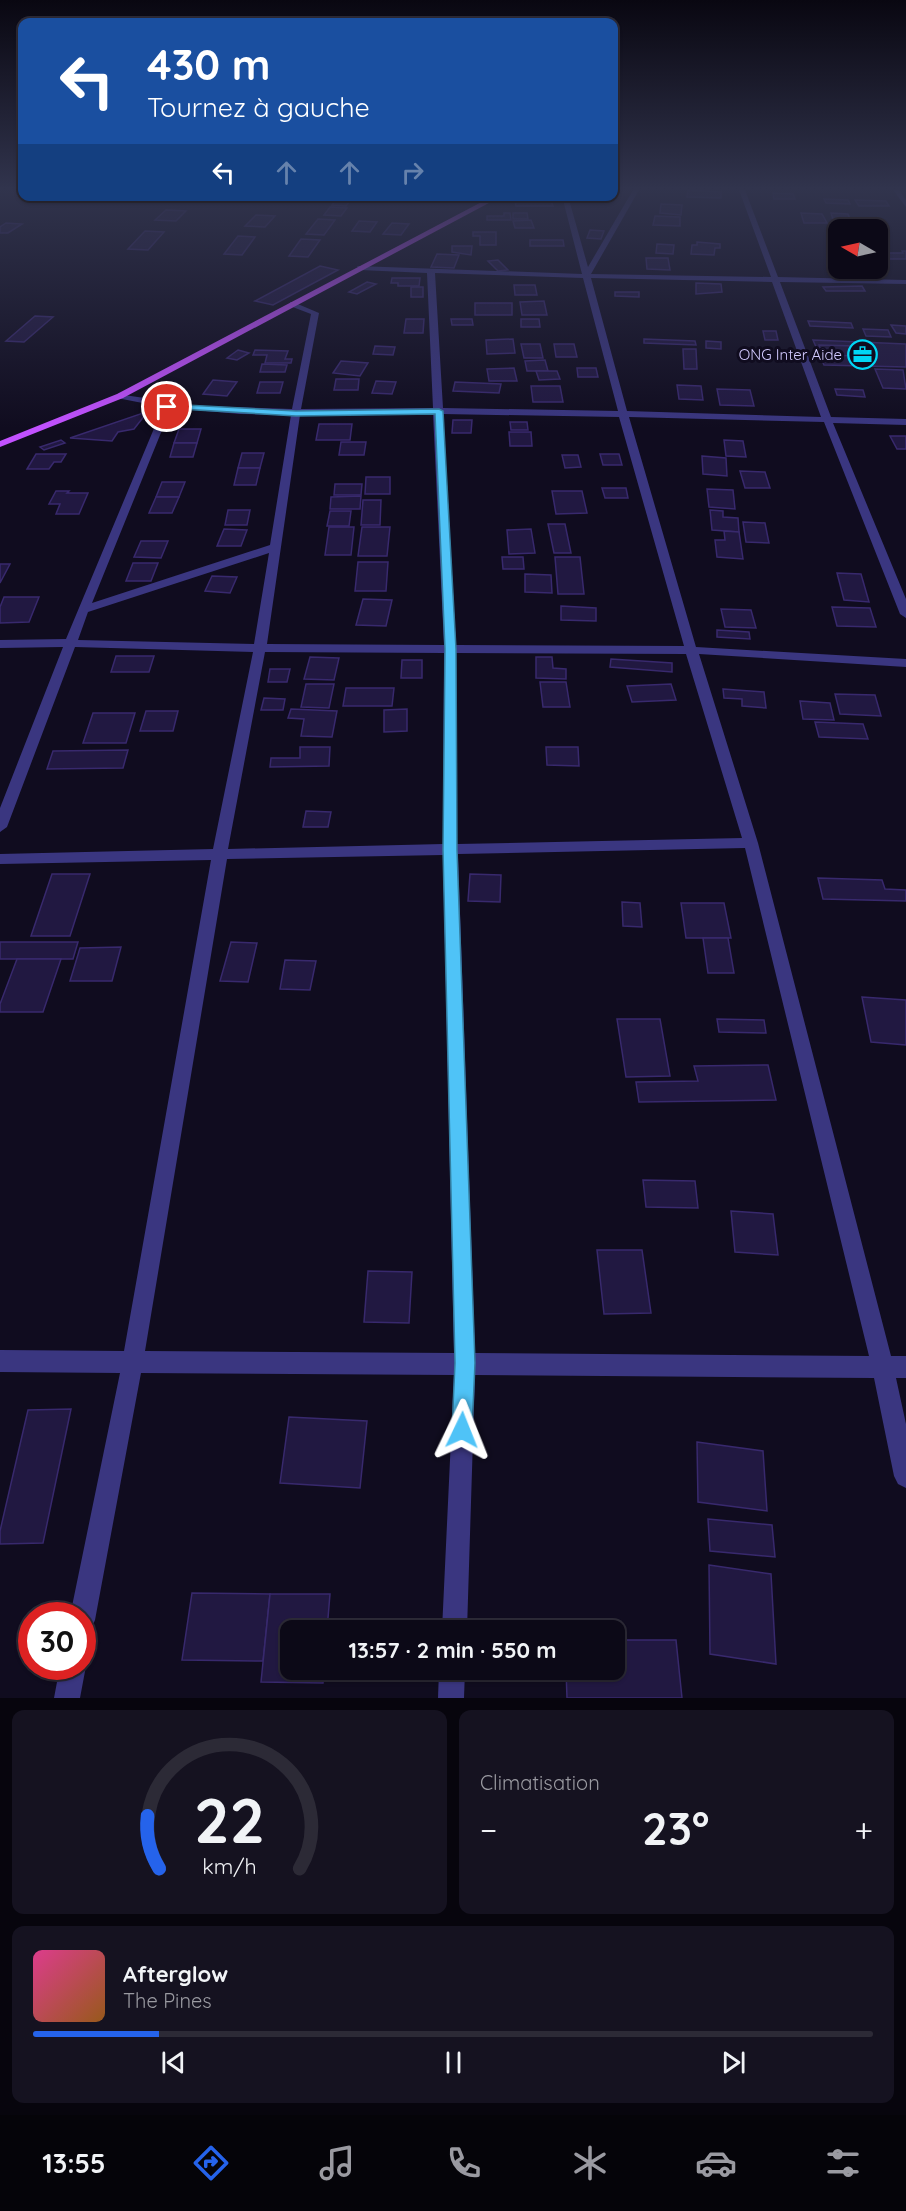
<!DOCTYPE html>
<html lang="fr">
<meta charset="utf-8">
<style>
:root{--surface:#0c0917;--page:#151220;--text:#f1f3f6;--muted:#9a9aa1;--line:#2c2a36;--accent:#2563eb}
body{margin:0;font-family:Quicksand,sans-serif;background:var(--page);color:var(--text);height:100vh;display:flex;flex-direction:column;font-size:22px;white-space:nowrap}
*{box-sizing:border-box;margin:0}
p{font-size:20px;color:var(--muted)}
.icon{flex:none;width:33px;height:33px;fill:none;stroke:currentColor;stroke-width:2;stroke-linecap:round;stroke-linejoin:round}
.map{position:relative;height:1698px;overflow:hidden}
.drawer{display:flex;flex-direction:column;gap:12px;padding:12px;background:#07050d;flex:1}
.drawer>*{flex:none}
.guide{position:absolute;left:18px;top:18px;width:600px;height:183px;border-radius:12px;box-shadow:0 2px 4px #0004,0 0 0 2px var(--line);background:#1a4fa0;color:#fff;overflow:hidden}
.needle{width:39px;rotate:279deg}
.controls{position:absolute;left:828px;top:219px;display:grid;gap:12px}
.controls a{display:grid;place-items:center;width:60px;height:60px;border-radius:12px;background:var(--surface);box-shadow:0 2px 4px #0004,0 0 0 2px var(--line);font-size:30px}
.speed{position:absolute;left:18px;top:1602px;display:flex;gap:12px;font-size:30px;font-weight:700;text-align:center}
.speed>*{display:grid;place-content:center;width:78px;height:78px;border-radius:50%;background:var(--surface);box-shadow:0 2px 4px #0004,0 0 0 2px var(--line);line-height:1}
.speed .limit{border:9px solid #d22;background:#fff;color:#111}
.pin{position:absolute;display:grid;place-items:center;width:51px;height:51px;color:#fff;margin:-26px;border:3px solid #fff;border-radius:50%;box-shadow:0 2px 6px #0007}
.me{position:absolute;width:66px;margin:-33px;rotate:2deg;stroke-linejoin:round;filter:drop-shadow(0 0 4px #0008)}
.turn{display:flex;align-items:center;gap:21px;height:126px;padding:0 30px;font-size:27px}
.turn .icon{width:78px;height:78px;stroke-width:2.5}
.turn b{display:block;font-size:42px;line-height:51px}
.lanes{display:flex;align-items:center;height:57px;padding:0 30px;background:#0003;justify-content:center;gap:30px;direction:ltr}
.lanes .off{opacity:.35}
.big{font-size:45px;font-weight:700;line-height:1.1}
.drawer .tile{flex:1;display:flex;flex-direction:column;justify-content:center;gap:9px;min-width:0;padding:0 21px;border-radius:12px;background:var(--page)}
.drawer .dial{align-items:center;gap:0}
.dial svg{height:156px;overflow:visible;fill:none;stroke:var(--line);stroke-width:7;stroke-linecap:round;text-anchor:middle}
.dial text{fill:var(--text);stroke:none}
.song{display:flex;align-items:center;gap:18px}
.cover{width:72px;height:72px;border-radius:9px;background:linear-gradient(135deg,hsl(330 70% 55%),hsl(30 70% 35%))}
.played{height:6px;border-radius:3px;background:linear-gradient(90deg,var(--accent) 15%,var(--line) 15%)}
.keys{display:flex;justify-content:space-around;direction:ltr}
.heat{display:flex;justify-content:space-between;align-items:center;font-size:33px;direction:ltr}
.drawer .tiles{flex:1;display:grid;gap:12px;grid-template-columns:1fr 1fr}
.tile:last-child{grid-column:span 2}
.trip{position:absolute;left:280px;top:1620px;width:345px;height:60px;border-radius:12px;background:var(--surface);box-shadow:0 2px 4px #0004,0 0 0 2px var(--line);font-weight:700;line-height:60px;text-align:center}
.tab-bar{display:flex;height:96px;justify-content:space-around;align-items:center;background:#050409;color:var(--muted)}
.tab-bar .icon{width:42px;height:42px}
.tab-bar .selected{color:var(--accent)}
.tab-bar b{font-size:27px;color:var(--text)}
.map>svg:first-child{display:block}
.building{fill:#211841;stroke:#38296d;stroke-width:1.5}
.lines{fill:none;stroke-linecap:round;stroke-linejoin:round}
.minor{fill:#3a3680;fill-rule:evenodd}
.major{fill:#c251ff;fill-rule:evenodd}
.route{fill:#4fc3f7;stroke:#337fa1;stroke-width:1.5}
.labels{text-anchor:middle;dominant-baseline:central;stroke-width:6;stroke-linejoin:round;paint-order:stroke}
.far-poi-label{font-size:15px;fill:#d2caff;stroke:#100c1f;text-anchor:end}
</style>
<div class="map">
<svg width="906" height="1698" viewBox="0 0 906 1698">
<rect width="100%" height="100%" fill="#100c1f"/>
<!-- building -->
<g class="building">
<polygon points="688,190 721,192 721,198 687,197"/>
<polygon points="773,193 793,194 795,199 774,199"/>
<polygon points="339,196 354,196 346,206 332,205"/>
<polygon points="547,199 551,200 553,206 516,206 515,200"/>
<polygon points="824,199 848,200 850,204 826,203"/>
<polygon points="855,200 886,201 889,206 859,206"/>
<polygon points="661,204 682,205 681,215 660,213"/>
<polygon points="330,207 347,208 341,216 324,215"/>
<polygon points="166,210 186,211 176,221 155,220"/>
<polygon points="504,213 510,213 511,220 487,220 487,216 504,216"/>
<polygon points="513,213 527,213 528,219 513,219"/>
<polygon points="801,213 822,214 827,223 804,223"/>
<polygon points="831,213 848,214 853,227 835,226"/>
<polygon points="256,215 275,216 265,227 245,226"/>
<polygon points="655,216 680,217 680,226 653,225"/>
<polygon points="318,219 335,220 324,235 306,234"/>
<polygon points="531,220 534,228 515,228 513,221"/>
<polygon points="359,221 377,222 370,232 352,231"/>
<polygon points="6,223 22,224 8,233 0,233 0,227"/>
<polygon points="392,223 409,224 401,235 383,234"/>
<polygon points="590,230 604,231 601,239 587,238"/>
<polygon points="145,231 164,232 148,250 128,249"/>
<polygon points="473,232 496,232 496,245 480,245 480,236 473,236"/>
<polygon points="238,236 255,237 242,255 224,254"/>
<polygon points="301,239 320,240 308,257 289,256"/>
<polygon points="530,240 563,240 564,246 530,246"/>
<polygon points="697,242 720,244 720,248 715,248 714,255 691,254 692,245 697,245"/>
<polygon points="657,244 674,245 673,254 656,253"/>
<polygon points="452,246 472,246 471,255 452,252"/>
<polygon points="902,251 906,251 906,259 890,259 887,253 903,253"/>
<polygon points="437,254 459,255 454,268 431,267"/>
<polygon points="646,258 668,258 670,270 647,269"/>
<polygon points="498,260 508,270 498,271 488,261"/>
<polygon points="878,262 883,262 887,273 862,272 861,268 878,268"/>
<polygon points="320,266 338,270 273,305 255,301"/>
<polygon points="392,278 420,278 419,286 398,286 398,283 391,283"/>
<polygon points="367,282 376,284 357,294 349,292"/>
<polygon points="696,283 721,284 722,292 696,294"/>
<polygon points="514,285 535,285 537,295 515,295"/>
<polygon points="862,286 865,291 826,291 823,287"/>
<rect x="411" y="287" width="12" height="10"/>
<polygon points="615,292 639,292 639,297 615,296"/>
<polygon points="544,301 547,315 522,315 520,302"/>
<rect x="475" y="303" width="37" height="12"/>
<polygon points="35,316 53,317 24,342 6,341"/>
<polygon points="406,319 424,319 423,333 404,333"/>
<polygon points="451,319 472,319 473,325 452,325"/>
<polygon points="521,319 539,319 540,327 521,327"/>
<polygon points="808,321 851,323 853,328 810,326"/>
<polygon points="891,325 906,326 906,334 896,333"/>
<polygon points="863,329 888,330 891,337 866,336"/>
<polygon points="763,331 776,331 778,340 765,340"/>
<polygon points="513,339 515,353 487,354 486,340"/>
<polygon points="644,339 695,341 696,345 644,343"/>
<polygon points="813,340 906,344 906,367 824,365"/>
<polygon points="706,341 721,342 721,349 706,348"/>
<polygon points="521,344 540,344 543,358 524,358"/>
<polygon points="554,344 574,344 577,357 556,357"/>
<polygon points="819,345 856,346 860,356 822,355"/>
<polygon points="375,346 395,347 393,355 373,354"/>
<polygon points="683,349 696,349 697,369 684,369"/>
<polygon points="238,350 249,353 237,360 227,358"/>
<polygon points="255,350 288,351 285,359 292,359 291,363 265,363 267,355 253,355"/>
<polygon points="545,360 548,371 527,371 525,361"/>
<polygon points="341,361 368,363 360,376 333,373"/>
<polygon points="262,364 287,365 285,372 260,372"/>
<polygon points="514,368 517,381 489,381 487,369"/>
<polygon points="577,368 596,368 598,377 578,377"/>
<polygon points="875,369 903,370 906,389 883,388"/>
<polygon points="536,371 557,371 560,379 539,380"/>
<polygon points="336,379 359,379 358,390 334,390"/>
<polygon points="213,380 237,382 227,396 203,394"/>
<polygon points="376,381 396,382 392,394 372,393"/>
<polygon points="260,382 283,382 280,393 257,393"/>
<polygon points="455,382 501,384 499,393 453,391"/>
<polygon points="677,385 701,386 703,400 679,399"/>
<polygon points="531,386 560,386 563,402 533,402"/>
<polygon points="717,389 750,390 754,406 720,405"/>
<polygon points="835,389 863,390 865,397 837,395"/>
<polygon points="143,413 145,415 134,429 118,432 112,441 70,438"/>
<polygon points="453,420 472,420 471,433 452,433"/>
<polygon points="510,422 527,422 528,430 511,430"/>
<polygon points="319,424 352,424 350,440 316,440"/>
<polygon points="179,429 201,429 197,443 174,443"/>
<polygon points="509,432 531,432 532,446 510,446"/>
<polygon points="890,436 906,436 906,449 897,449"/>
<polygon points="61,440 65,443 44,450 40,447"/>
<polygon points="724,440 743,441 746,457 726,456"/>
<polygon points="341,442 366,442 364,455 339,455"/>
<polygon points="174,443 197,443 193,457 170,457"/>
<polygon points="242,453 264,453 260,468 238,468"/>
<polygon points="36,454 66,454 61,462 54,462 49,469 27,469"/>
<polygon points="600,454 619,454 622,465 603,465"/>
<polygon points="562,455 578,455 581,467 565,468"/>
<polygon points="702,456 726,458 727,476 703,474"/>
<polygon points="238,468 260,468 256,485 234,485"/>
<polygon points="740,471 765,472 770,488 745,488"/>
<polygon points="366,477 390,477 390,494 365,494"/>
<polygon points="162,482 185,482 179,497 156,497"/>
<polygon points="335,484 362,484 361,495 334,495"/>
<polygon points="602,488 626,488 628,498 605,498"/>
<polygon points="707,489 733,490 735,509 709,507"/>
<polygon points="56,491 69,491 67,493 88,493 79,514 56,514 60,504 49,504"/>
<polygon points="552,491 582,491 587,513 556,514"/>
<polygon points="361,496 360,509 330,509 331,497"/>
<polygon points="156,497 179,497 172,513 149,513"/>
<polygon points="363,500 381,500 380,525 361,525"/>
<polygon points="228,510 250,510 247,525 225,525"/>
<polygon points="710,510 723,511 723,517 738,518 739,532 712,530"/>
<polygon points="330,511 351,511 349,526 327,526"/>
<polygon points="743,522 765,523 769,543 746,542"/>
<polygon points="548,524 565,524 571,553 554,553"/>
<polygon points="329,527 354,527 351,555 325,555"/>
<polygon points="362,527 390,527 387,556 358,556"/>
<polygon points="224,529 247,530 241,546 217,546"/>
<polygon points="531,529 535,553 509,554 507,530"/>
<polygon points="724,531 739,532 743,559 717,557 715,540 725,540"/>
<polygon points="141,541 168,541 161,558 134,557"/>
<polygon points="502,557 523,557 524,569 503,569"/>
<polygon points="555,557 580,557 584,594 558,594"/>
<polygon points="358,562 388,562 386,591 355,591"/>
<polygon points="133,563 158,563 151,581 126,581"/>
<polygon points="0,564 10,564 0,583"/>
<polygon points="837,573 861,574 869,602 844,600"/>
<polygon points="525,574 551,575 552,593 525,592"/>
<polygon points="212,576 237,577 230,593 205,591"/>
<polygon points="4,597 39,597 29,622 0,623 0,607"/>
<polygon points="363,599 392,600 386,626 356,625"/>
<polygon points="561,606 596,608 596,621 561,620"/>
<polygon points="832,607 870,608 876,627 837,626"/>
<polygon points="721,609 751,610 756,628 725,627"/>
<polygon points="717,630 749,632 750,639 717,637"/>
<polygon points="116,656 154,656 149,672 111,672"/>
<polygon points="310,657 339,658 334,680 304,679"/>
<polygon points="536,657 552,657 553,668 566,669 566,679 536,678"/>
<polygon points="611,659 672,663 672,672 610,667"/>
<polygon points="402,660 422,660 422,678 401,678"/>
<polygon points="270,669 290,669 287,682 268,682"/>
<polygon points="540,682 566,682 570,707 543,707"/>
<polygon points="306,684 334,684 329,708 301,707"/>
<polygon points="671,684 676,700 632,702 627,686"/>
<polygon points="346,688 394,688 392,706 343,706"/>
<polygon points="723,689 764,692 766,708 742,706 742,699 724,698"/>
<polygon points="835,694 875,695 881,716 840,714"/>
<polygon points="264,698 285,699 283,710 261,710"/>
<polygon points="800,701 830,703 834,720 803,719"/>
<polygon points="291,709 337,711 332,737 301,736 304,719 288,718"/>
<polygon points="407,709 407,731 384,732 384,710"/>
<polygon points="146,711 178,711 173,731 140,731"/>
<polygon points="93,713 135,713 126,743 83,743"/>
<polygon points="815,722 863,724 868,739 819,737"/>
<polygon points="300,747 330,747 329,766 270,767 271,758 300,758"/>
<polygon points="546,747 578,747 579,766 547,765"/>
<polygon points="128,750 123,768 47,769 53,751"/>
<polygon points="306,811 331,812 328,827 303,827"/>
<polygon points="52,874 90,874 70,936 31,936"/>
<polygon points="470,874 501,875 500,902 468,901"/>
<polygon points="818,878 882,880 885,889 906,890 906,901 823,899"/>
<polygon points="622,902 640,903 642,927 623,926"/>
<polygon points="681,903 724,903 731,938 686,938"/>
<polygon points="703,938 728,938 734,973 708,973"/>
<polygon points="0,942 78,942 73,959 0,959"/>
<polygon points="231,942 257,943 248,982 220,981"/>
<polygon points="121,947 112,981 70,981 80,948"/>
<polygon points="17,959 61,959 43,1012 0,1012 0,1004"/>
<polygon points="285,960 316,961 310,990 280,989"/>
<polygon points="862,997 906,1000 906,1045 871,1042"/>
<polygon points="617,1019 660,1019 670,1076 626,1077"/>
<polygon points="717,1019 764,1020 766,1033 719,1032"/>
<polygon points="768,1065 776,1100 639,1102 636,1082 698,1081 694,1066"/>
<polygon points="643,1180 695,1181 698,1208 646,1207"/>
<polygon points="731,1211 773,1214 778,1255 735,1252"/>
<polygon points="597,1250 642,1250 651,1313 604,1314"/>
<polygon points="368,1271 412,1272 409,1323 364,1322"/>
<polygon points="71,1409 43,1543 0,1544 0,1531 28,1410"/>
<polygon points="289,1417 367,1421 360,1488 280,1483"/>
<polygon points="697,1442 763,1451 767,1511 698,1502"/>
<polygon points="708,1519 772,1525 775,1557 710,1551"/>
<polygon points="709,1565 771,1574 776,1664 710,1654"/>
<polygon points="192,1593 270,1594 263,1661 182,1660"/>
<polygon points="270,1594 330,1594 327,1630 291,1630 291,1670 324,1670 323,1683 261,1682"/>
<polygon points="615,1640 676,1640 682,1698 567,1698 566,1670 615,1670"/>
</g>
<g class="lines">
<!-- minor -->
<g class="minor">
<path d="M633,190H639L591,274L771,277L739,190H745L778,277L906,280V284L780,282L831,417L906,419V425L833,423L906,599V618L900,614L824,422L629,417L696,647L906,659V667L699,654L758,843L891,1356H906V1378H896L906,1424V1488L898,1484L894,1476L874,1378L475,1375L467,1630H442L454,1375L141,1373L95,1620L91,1629L82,1632V1616H70L120,1373L0,1372V1350L124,1351L211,860L0,864V854L213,849L253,652L75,647L7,827L0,832V808L63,647L0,648V640L66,639L163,407L117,398V394L200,406L292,409L311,314L290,306V302H293L319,313L301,409L433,408L427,273L360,270L357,266L582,274L562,196H568L588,267ZM435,273L583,278L618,411L443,408ZM591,278L772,282L821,417L627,411ZM171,408L240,414L291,415L270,545L92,603ZM433,414L444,645L267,644L300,415ZM443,414L619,417L684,646L456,645ZM269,553L254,644L78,640L88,612ZM265,652L444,653L443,844L228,849ZM456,653L686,654L742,838L457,844ZM745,848L869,1356L475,1353L458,854ZM443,855L454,1353L145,1351L227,859Z"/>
<polygon points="893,190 899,190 906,200 906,207"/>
<polygon points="82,1658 86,1666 80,1698 54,1698 60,1666 82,1666"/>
<polygon points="439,1670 465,1670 464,1698 438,1698"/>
</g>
<!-- major -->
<polygon class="major" points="493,196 502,196 123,398 0,447 0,441 117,394"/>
</g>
<!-- sky -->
<linearGradient id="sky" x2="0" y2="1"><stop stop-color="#090711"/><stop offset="0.44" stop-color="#31344d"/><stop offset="1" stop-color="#31344d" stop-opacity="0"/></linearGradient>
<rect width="906" height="428" fill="url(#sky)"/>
<!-- route -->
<polygon class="route" points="167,404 296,411 439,409 443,411 456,649 457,850 475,1363 472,1430 469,1437 462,1440 455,1437 452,1430 455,1363 443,850 445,649 435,414 296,416 164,408"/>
<!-- icons -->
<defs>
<symbol id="office-ring" viewBox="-11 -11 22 22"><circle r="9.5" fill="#100c1f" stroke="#00d7f5" stroke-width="1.5"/><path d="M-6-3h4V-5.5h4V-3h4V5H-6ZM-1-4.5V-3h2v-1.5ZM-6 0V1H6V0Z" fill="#00d7f5"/></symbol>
</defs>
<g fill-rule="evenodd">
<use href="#office-ring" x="846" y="338" width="33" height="33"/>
</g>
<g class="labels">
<!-- far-poi labels -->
<g class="far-poi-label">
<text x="842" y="354">ONG Inter Aide</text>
</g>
</g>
</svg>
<div class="controls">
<a><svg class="needle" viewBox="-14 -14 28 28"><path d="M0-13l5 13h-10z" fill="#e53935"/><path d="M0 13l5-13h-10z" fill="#9a9aa1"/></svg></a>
</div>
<div class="speed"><div class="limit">30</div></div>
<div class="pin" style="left:167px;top:407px;background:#d93025"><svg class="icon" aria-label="arrive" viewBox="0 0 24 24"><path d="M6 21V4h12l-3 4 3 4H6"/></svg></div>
<svg class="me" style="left:462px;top:1430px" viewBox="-20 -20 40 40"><path d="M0-17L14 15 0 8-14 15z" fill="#4fc3f7" stroke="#fff" stroke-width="4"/></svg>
<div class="trip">13:57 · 2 min · 550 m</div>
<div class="guide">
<div class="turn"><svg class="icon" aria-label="left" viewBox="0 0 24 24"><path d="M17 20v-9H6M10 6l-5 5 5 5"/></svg><div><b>430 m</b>Tournez à gauche</div></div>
<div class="lanes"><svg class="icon" aria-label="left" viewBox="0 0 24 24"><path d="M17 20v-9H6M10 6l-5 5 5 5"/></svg><svg class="icon off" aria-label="ahead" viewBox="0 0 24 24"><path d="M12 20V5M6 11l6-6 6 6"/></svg><svg class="icon off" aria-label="ahead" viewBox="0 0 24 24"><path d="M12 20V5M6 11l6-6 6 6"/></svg><svg class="icon off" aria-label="right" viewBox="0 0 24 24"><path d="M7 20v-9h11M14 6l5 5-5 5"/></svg></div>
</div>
</div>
<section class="drawer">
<div class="tiles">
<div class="tile dial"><svg viewBox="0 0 100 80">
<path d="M14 69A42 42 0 1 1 86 69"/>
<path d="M14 69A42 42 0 0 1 8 42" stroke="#2563eb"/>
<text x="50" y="56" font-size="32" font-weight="700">22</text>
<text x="50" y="72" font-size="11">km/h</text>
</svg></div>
<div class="tile"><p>Climatisation</p>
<div class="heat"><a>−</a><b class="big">23°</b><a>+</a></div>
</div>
<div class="tile">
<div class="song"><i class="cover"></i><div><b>Afterglow</b><p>The Pines</p></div></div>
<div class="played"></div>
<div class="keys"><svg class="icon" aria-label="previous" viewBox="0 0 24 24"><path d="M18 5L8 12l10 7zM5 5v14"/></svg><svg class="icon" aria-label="pause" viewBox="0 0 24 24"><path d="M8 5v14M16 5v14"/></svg><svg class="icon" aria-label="next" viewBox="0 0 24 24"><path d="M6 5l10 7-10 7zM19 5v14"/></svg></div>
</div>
</div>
</section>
<nav class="tab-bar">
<b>13:55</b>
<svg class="icon selected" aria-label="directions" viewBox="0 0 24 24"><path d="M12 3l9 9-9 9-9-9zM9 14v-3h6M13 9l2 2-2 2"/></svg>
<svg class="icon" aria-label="music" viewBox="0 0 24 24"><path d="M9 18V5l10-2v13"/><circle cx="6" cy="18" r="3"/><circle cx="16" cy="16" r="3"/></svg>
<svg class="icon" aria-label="phone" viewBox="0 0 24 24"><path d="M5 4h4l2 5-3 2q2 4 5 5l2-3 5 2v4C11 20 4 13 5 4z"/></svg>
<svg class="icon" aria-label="climate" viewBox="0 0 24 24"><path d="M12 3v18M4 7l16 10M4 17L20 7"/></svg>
<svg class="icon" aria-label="car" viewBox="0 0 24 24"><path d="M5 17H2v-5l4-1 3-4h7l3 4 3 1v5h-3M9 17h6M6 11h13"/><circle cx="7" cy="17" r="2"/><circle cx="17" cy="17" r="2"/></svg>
<svg class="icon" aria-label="filters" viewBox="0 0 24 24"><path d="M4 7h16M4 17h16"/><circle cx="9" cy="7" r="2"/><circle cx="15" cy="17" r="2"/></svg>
</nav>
